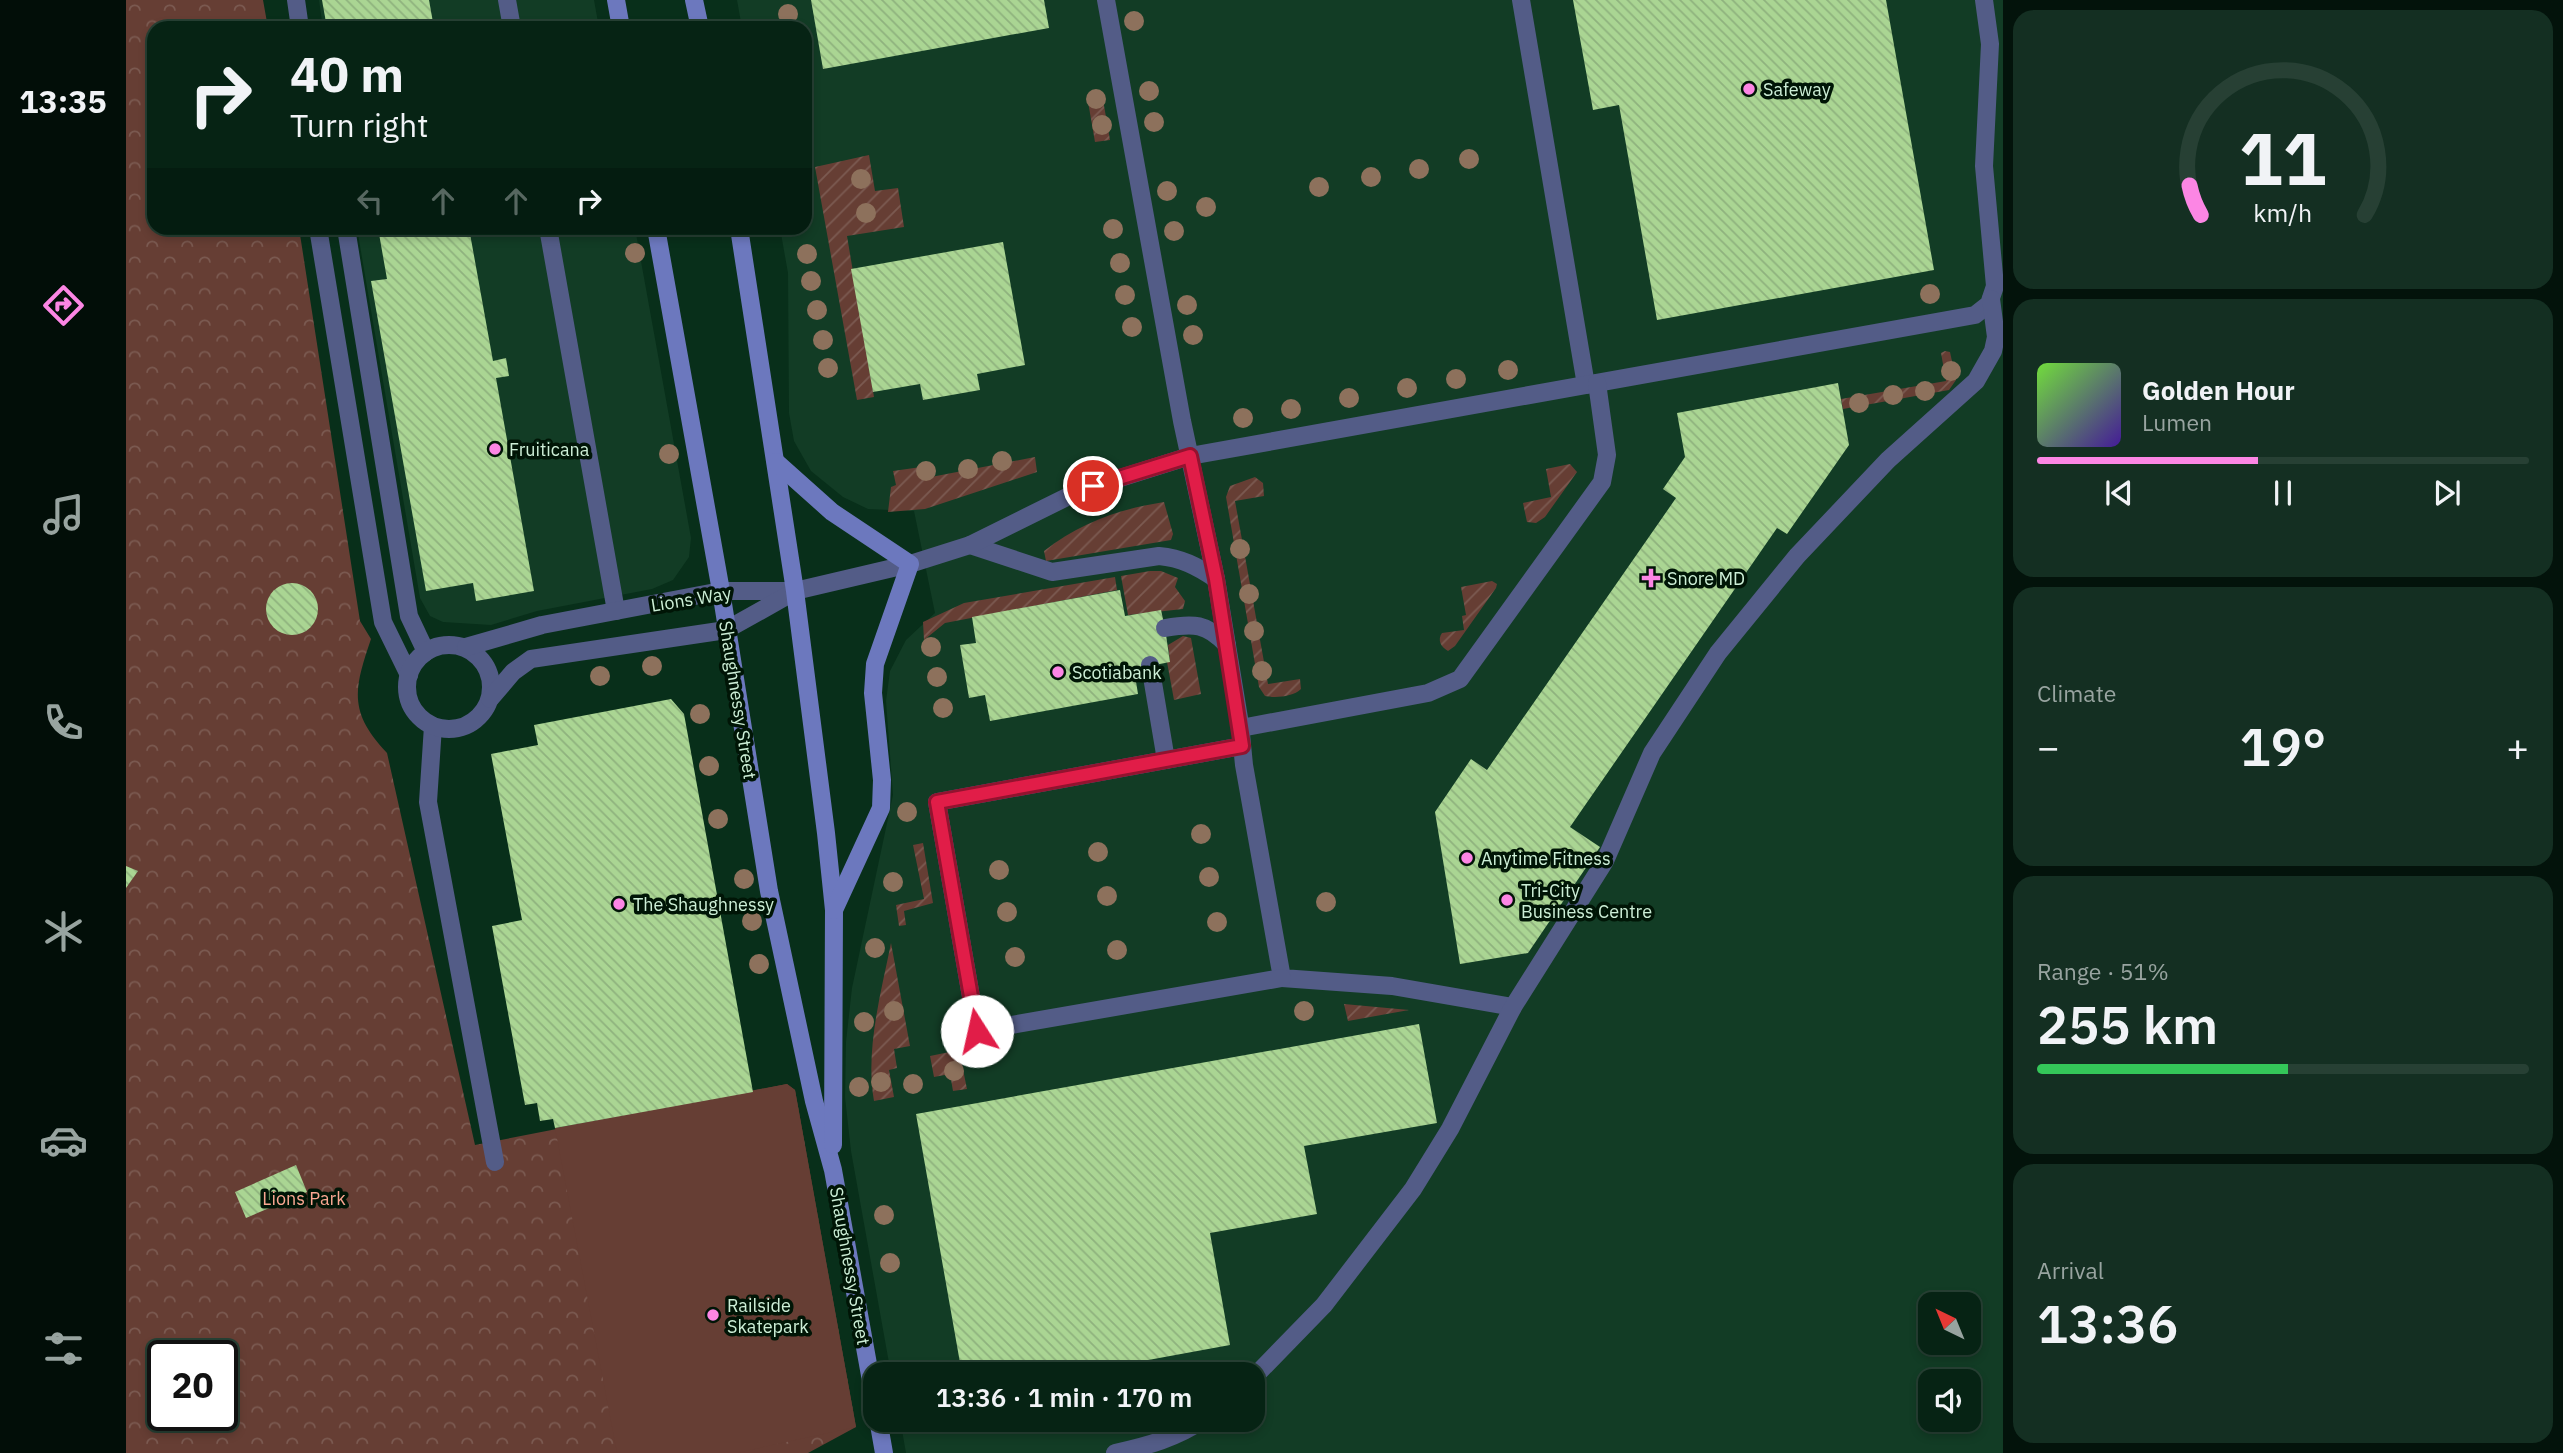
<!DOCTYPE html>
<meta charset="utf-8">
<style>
:root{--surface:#062314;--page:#142f22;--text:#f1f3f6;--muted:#98a4a0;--line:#274034;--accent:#fc86e4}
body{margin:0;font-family:"IBM Plex Sans",sans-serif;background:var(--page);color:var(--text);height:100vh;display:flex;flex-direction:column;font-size:26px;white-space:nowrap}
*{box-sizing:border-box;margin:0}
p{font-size:23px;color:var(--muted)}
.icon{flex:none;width:38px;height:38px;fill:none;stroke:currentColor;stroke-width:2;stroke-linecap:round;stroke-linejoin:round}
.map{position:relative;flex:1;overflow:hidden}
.details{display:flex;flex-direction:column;gap:10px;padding:10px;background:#03130b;width:560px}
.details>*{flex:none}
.hud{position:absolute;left:21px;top:21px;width:665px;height:214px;border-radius:21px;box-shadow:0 4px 10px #0003,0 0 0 2px var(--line);background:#062314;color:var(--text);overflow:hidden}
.needle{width:46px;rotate:317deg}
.fabs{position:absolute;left:1792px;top:1292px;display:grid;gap:14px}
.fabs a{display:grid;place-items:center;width:63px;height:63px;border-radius:14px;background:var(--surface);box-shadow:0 4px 10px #0003,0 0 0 2px var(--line);font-size:35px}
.speed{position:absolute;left:21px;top:1340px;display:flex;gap:14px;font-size:35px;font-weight:700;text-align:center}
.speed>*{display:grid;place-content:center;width:91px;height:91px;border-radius:50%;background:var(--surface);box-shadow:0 4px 10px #0003,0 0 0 2px var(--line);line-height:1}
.speed .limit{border:4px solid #111;border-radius:10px;background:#fff;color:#111}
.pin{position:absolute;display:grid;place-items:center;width:60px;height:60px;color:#fff;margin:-30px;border:4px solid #fff;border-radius:50%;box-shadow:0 2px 7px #0007}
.me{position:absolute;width:77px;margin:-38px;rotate:350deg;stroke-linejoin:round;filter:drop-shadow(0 0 5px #0008)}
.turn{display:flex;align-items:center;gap:24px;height:147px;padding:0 28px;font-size:32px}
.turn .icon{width:91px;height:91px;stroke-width:2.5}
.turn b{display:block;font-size:49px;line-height:60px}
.lanes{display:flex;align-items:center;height:66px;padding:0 28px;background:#0003;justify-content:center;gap:35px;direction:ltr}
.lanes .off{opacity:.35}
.big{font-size:52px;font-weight:600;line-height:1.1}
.details .tile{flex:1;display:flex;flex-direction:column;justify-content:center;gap:10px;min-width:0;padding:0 24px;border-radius:21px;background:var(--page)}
.details .dial{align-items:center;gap:0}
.dial svg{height:182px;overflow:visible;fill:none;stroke:var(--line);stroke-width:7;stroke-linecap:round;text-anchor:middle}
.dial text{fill:var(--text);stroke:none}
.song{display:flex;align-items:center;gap:21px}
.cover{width:84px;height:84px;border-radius:10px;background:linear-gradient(135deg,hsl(100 70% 55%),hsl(260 70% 35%))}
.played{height:7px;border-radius:4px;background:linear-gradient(90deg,var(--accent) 45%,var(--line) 45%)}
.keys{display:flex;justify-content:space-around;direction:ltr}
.heat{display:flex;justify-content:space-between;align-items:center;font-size:38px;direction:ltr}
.charge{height:10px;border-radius:5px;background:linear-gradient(90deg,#34c759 51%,var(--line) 0)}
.trip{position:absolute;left:737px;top:1362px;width:402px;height:70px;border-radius:21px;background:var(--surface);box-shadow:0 4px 10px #0003,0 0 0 2px var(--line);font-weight:600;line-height:70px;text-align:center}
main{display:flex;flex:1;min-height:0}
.menu{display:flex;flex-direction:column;width:126px;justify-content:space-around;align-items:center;background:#020e08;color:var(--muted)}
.menu .icon{width:49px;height:49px}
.menu .on{color:var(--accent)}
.menu b{font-size:32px;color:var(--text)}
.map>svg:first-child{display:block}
.built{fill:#123c25;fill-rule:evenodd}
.park{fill:url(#park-crowns);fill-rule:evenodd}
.garden{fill:url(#garden-furrows)}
.pitch{fill:#663e34}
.building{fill:url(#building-back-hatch)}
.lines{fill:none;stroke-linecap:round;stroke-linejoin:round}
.lane{stroke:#535c87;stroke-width:18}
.street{stroke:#535c87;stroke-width:18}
.secondary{stroke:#6c78be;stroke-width:18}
.tree{fill:#8d715c}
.route-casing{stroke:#92132f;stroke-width:18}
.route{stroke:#e11d48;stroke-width:12}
.poi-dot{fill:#fc86e4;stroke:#001506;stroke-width:2.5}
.labels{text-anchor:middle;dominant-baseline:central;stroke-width:7;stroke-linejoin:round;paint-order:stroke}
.poi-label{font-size:18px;fill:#cdefd7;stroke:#001506;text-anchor:start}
.street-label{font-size:18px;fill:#cdefd7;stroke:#001506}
.park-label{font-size:18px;fill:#faa792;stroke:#001506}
</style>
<main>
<nav class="menu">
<b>13:35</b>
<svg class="icon on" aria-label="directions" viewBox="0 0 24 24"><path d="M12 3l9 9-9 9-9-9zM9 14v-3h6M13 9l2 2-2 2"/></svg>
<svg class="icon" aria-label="music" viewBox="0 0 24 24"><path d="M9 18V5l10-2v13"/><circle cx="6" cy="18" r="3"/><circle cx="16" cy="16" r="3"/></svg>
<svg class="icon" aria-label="phone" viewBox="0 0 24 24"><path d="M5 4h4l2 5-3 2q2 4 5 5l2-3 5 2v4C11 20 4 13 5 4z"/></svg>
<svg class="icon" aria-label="climate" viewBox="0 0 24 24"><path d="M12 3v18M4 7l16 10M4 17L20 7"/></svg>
<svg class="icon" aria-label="car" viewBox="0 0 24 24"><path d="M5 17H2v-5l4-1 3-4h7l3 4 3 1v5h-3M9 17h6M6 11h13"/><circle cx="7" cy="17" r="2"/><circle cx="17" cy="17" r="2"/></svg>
<svg class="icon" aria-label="filters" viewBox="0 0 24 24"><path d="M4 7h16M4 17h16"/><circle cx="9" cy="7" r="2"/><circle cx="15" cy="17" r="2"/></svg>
</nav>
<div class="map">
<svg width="1877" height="1453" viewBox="0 0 1877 1453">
<defs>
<pattern id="park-crowns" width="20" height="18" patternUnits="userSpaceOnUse" patternTransform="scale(1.75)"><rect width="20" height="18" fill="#663e34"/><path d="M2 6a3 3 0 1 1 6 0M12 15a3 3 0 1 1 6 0" fill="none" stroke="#7b5a51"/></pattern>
<pattern id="garden-furrows" width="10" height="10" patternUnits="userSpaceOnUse" patternTransform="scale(1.75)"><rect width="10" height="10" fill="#663e34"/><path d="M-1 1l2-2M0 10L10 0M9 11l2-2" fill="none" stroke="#7b5a51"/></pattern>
<pattern id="building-back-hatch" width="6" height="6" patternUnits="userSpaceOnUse" patternTransform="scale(1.75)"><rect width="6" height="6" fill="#aad593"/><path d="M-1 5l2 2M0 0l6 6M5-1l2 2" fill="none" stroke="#8fb27e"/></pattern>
</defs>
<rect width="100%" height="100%" fill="#082f1a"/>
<!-- built -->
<g class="built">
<polygon points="193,0 468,0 473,28 197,28"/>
<path d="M611,0H1877V1453H780L774,1419H1127V1374H765L725,1151L719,1097L720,1042L726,988L767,795L760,701L764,671L780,640L809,613L788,511L742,509L717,497L685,471L668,441L663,413L662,273L654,228H679V28H616ZM1804,1304H1843V1342H1804ZM1804,1381H1843V1419H1804Z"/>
<polygon points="231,228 509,228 565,538 563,557 547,580 526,589 411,611 365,625 317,622 304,616 294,598"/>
</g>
<!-- park -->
<path class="park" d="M0,0H137L142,28H28V228H173L234,621L245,639C228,689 222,712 261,753L349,1145L661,1084L669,1090L730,1427L682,1453H0ZM37,1356H96V1416H37Z"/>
<!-- garden -->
<g class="garden">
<polygon points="976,94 984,140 969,142 961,96"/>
<polygon points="743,155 749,191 772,188 778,227 721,236 748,397 731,400 689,167"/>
<polygon points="1819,351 1824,352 1830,380 1823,390 1717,409 1715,399 1820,381 1815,353"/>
<polygon points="909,457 911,472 799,509 762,512 765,487 770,485 767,471 802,466 805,477"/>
<polygon points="1444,464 1451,472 1419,517 1410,523 1401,522 1397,503 1425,497 1420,469"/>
<path d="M1129,477L1137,483L1138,496L1109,501L1142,684L1174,679L1175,689C1167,697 1149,698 1139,696L1133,687L1100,497L1104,486Z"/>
<path d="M1038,502L1047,534L1045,540L920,561L918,551C954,523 993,509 1038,502Z"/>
<polygon points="1024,571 1035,571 1052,578 1049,587 1059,601 1057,609 1002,615 995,576"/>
<polygon points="989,577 991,590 819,623 798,640 797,622 838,603"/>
<path d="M1366,581L1371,584L1370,588L1329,646L1322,651C1315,647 1311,640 1316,633L1338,630L1336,616L1340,615L1335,587Z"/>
<polygon points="1057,636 1065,638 1075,694 1048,700 1041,662 1044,661 1042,645"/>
<polygon points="797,843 807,903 778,911 780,925 773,926 770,905 798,899 787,845"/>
<path d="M765,943L784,1046L768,1049L771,1068L763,1070L768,1097L748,1101C739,1050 755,993 765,943Z"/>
<polygon points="1218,1004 1283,1010 1222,1021"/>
<polygon points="833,1050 841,1089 827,1091 824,1074 808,1077 804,1056"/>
</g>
<!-- pitch -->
<polygon class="pitch" points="661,1084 669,1090 730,1427 610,1453 491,1453 429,1128"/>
<!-- building -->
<g class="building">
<polygon points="196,0 303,0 308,28 201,28"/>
<polygon points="685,0 918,0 923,28 697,69"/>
<polygon points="1447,0 1760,0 1808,270 1531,320 1493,105 1467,110"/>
<polygon points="252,228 343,228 367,361 380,358 383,376 370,378 408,591 350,601 347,583 300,591 245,281 261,279"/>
<polygon points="877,242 899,365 851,374 854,390 797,400 794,384 747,392 725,269"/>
<polygon points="1712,383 1723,445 1661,534 1651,528 1444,827 1474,847 1402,953 1334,964 1309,812 1345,759 1361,770 1550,498 1537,489 1559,457 1551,413"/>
<circle cx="166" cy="609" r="26"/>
<polygon points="994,590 999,616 1035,610 1039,628 1044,662 1008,669 1012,694 864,721 859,695 843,698 834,645 850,643 846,617"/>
<polygon points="545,699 558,714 627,1092 429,1128 427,1119 414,1121 411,1103 399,1105 366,926 396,920 365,754 412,745 408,725"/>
<polygon points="0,866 12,871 0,888"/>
<polygon points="1293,1024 1311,1123 1178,1146 1191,1214 1084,1233 1104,1345 946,1374 836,1374 790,1114"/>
<polygon points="170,1165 181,1192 120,1218 109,1192"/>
<polygon points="844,1419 902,1419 903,1421 846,1431"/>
</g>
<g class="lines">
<!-- lane -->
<g class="lane">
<polyline points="170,0 174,28"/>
<polyline points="381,0 386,28"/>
<polyline points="980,0 1056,421 1090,579 1114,724 1118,765 1156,978 1266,986 1387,1007"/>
<polyline points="1395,0 1460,385"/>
<polyline points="192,228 257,622 283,675"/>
<polyline points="220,228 283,616 300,652"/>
<polyline points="422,228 490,611"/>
<path d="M844,545L926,572L1033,556C1055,558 1071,566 1090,579"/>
<polyline points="669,591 784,564 844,545 953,491 1064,456 1849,315 1863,304 1869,286 1858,166 1864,44 1858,0"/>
<path d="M1039,628C1067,623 1081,623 1101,645"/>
<polyline points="1024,665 1040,760"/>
<polyline points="307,726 302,802 369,1162"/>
<polyline points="1115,728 1302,693 1334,679 1476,482 1481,455 1471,383"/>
<polyline points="1116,746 811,802 851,1031 1156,978"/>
<polyline points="1127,1378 1198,1305 1287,1189 1324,1129 1387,1007 1479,861 1526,753 1592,653 1671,556 1762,460 1850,381 1867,351 1870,337 1865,299"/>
<path d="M989,1453C1021,1446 1051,1438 1078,1419"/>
</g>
<!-- street -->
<g class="street">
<circle cx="323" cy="687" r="42"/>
<polyline points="340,647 416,625 595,591 669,591"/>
<polyline points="364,699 387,672 405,659 600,630 666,593"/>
</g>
<!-- secondary -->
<g class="secondary">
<polyline points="490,0 495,28"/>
<polyline points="568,0 574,28"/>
<polyline points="530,228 595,591 643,891 688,1101 707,1170 749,1403"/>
<polyline points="613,228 669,591 700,833 708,910 707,1145"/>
<polyline points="650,462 706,512 784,564 749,664 747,693 756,780 755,808 708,910"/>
<polyline points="752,1419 758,1453"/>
</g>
</g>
<!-- trees -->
<g class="tree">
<circle cx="662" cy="14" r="10"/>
<circle cx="1008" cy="21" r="10"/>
<circle cx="1023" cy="91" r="10"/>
<circle cx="970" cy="99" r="10"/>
<circle cx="1028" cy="122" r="10"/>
<circle cx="976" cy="125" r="10"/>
<circle cx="1343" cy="159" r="10"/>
<circle cx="1293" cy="169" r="10"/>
<circle cx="1245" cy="177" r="10"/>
<circle cx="735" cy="179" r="10"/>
<circle cx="1193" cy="187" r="10"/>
<circle cx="1041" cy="191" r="10"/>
<circle cx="1080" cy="207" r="10"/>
<circle cx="740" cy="213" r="10"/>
<circle cx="987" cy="229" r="10"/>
<circle cx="1048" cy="231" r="10"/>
<circle cx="509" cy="253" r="10"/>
<circle cx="681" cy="254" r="10"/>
<circle cx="994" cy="263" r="10"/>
<circle cx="685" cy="281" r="10"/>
<circle cx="1804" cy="294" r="10"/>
<circle cx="999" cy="295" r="10"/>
<circle cx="1061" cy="305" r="10"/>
<circle cx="691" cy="310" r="10"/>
<circle cx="1006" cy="327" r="10"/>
<circle cx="1067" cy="335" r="10"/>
<circle cx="697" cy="340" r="10"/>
<circle cx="702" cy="368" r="10"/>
<circle cx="1382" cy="370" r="10"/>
<circle cx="1825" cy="371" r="10"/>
<circle cx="1330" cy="379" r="10"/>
<circle cx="1281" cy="388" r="10"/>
<circle cx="1799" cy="391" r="10"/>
<circle cx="1767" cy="395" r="10"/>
<circle cx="1223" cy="398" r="10"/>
<circle cx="1733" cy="403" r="10"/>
<circle cx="1165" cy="409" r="10"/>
<circle cx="1117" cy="418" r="10"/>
<circle cx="543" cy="454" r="10"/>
<circle cx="876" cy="461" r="10"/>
<circle cx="842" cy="469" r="10"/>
<circle cx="800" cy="471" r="10"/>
<circle cx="1114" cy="549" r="10"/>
<circle cx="1123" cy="594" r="10"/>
<circle cx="1128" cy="631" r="10"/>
<circle cx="805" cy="647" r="10"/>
<circle cx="526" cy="666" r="10"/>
<circle cx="1136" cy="671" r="10"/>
<circle cx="474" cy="676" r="10"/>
<circle cx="811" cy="677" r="10"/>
<circle cx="817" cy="708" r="10"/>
<circle cx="574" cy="714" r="10"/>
<circle cx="583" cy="766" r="10"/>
<circle cx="781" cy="812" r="10"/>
<circle cx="592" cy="819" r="10"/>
<circle cx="1075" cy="834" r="10"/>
<circle cx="972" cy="852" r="10"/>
<circle cx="873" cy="870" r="10"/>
<circle cx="1083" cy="877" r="10"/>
<circle cx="618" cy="879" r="10"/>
<circle cx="767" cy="882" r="10"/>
<circle cx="981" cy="896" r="10"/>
<circle cx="1200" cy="902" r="10"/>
<circle cx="881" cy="912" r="10"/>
<circle cx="626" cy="921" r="10"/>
<circle cx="1091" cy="922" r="10"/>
<circle cx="749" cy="948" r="10"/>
<circle cx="991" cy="950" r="10"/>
<circle cx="889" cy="957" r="10"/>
<circle cx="633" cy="964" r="10"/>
<circle cx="768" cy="1011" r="10"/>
<circle cx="1178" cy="1011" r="10"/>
<circle cx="738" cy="1022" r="10"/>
<circle cx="828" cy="1071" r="10"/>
<circle cx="755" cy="1082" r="10"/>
<circle cx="787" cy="1084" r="10"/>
<circle cx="733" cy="1087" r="10"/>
<circle cx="758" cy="1215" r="10"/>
<circle cx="764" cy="1263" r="10"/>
</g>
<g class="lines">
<defs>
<polyline id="route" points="851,1031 811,802 1116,746 1090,579 1064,456 967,486"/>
</defs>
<!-- route casing -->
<use href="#route" class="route-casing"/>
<!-- route -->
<use href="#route" class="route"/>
</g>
<!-- markers -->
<g class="poi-dot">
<circle cx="1623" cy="89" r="7"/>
<circle cx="369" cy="449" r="7"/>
<path d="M1521.5 567.5h7v7h7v7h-7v7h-7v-7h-7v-7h7z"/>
<circle cx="932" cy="672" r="7"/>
<circle cx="1341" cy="858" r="7"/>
<circle cx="1381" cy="900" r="7"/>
<circle cx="493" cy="904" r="7"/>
<circle cx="587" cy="1315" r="7"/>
</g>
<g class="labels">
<!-- poi labels -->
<g class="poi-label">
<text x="1637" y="89">Safeway</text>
<text x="383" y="449">Fruiticana</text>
<text x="1541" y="578">Snore MD</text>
<text x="946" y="672">Scotiabank</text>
<text x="1355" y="858">Anytime Fitness</text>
<text x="1395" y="890">Tri-City<tspan x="1395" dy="21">Business Centre</tspan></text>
<text x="507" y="904">The Shaughnessy</text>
<text x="601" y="1305">Railside<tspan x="601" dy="21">Skatepark</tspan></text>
</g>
<!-- street labels -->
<g class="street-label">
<text transform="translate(565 599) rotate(-9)">Lions Way</text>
<text transform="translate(612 700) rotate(81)">Shaughnessy Street</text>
<text transform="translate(724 1266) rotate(80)">Shaughnessy Street</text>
</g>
<!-- park labels -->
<g class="park-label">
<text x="178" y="1198">Lions Park</text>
</g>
</g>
</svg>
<div class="fabs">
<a><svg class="needle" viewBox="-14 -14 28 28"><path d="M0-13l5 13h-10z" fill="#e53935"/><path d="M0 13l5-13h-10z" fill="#98a4a0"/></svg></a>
<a><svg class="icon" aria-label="sound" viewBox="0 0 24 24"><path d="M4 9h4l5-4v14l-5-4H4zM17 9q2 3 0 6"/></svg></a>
</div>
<div class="speed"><div class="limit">20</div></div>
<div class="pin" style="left:967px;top:486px;background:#d93025"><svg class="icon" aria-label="arrive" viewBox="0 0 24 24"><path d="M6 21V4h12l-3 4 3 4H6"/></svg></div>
<svg class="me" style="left:851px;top:1031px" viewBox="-20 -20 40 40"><circle r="19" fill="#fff"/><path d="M0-13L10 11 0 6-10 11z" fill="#e11d48"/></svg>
<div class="trip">13:36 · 1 min · 170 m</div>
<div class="hud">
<div class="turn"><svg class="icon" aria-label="right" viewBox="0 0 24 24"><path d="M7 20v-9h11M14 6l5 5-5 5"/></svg><div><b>40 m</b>Turn right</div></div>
<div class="lanes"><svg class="icon off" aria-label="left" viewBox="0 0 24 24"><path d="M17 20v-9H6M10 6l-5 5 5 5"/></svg><svg class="icon off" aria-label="ahead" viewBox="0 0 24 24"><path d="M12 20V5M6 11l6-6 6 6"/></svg><svg class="icon off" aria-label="ahead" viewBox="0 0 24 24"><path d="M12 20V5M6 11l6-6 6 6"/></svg><svg class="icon" aria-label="right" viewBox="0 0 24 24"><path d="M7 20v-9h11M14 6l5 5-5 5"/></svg></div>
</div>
</div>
<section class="details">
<div class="tile dial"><svg viewBox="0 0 100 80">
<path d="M14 69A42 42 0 1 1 86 69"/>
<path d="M14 69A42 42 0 0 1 9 56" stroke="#fc86e4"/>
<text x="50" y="56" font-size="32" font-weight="700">11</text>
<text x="50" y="72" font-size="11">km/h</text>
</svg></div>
<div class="tile">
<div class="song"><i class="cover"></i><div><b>Golden Hour</b><p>Lumen</p></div></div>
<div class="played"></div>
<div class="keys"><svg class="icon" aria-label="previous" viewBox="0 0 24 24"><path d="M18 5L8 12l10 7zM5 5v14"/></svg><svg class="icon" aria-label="pause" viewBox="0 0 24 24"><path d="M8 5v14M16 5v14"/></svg><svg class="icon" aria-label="next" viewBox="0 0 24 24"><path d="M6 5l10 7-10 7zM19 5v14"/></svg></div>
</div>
<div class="tile"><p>Climate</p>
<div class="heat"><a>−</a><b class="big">19°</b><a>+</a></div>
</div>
<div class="tile"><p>Range · 51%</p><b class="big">255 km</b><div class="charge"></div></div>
<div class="tile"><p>Arrival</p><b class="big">13:36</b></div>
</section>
</main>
